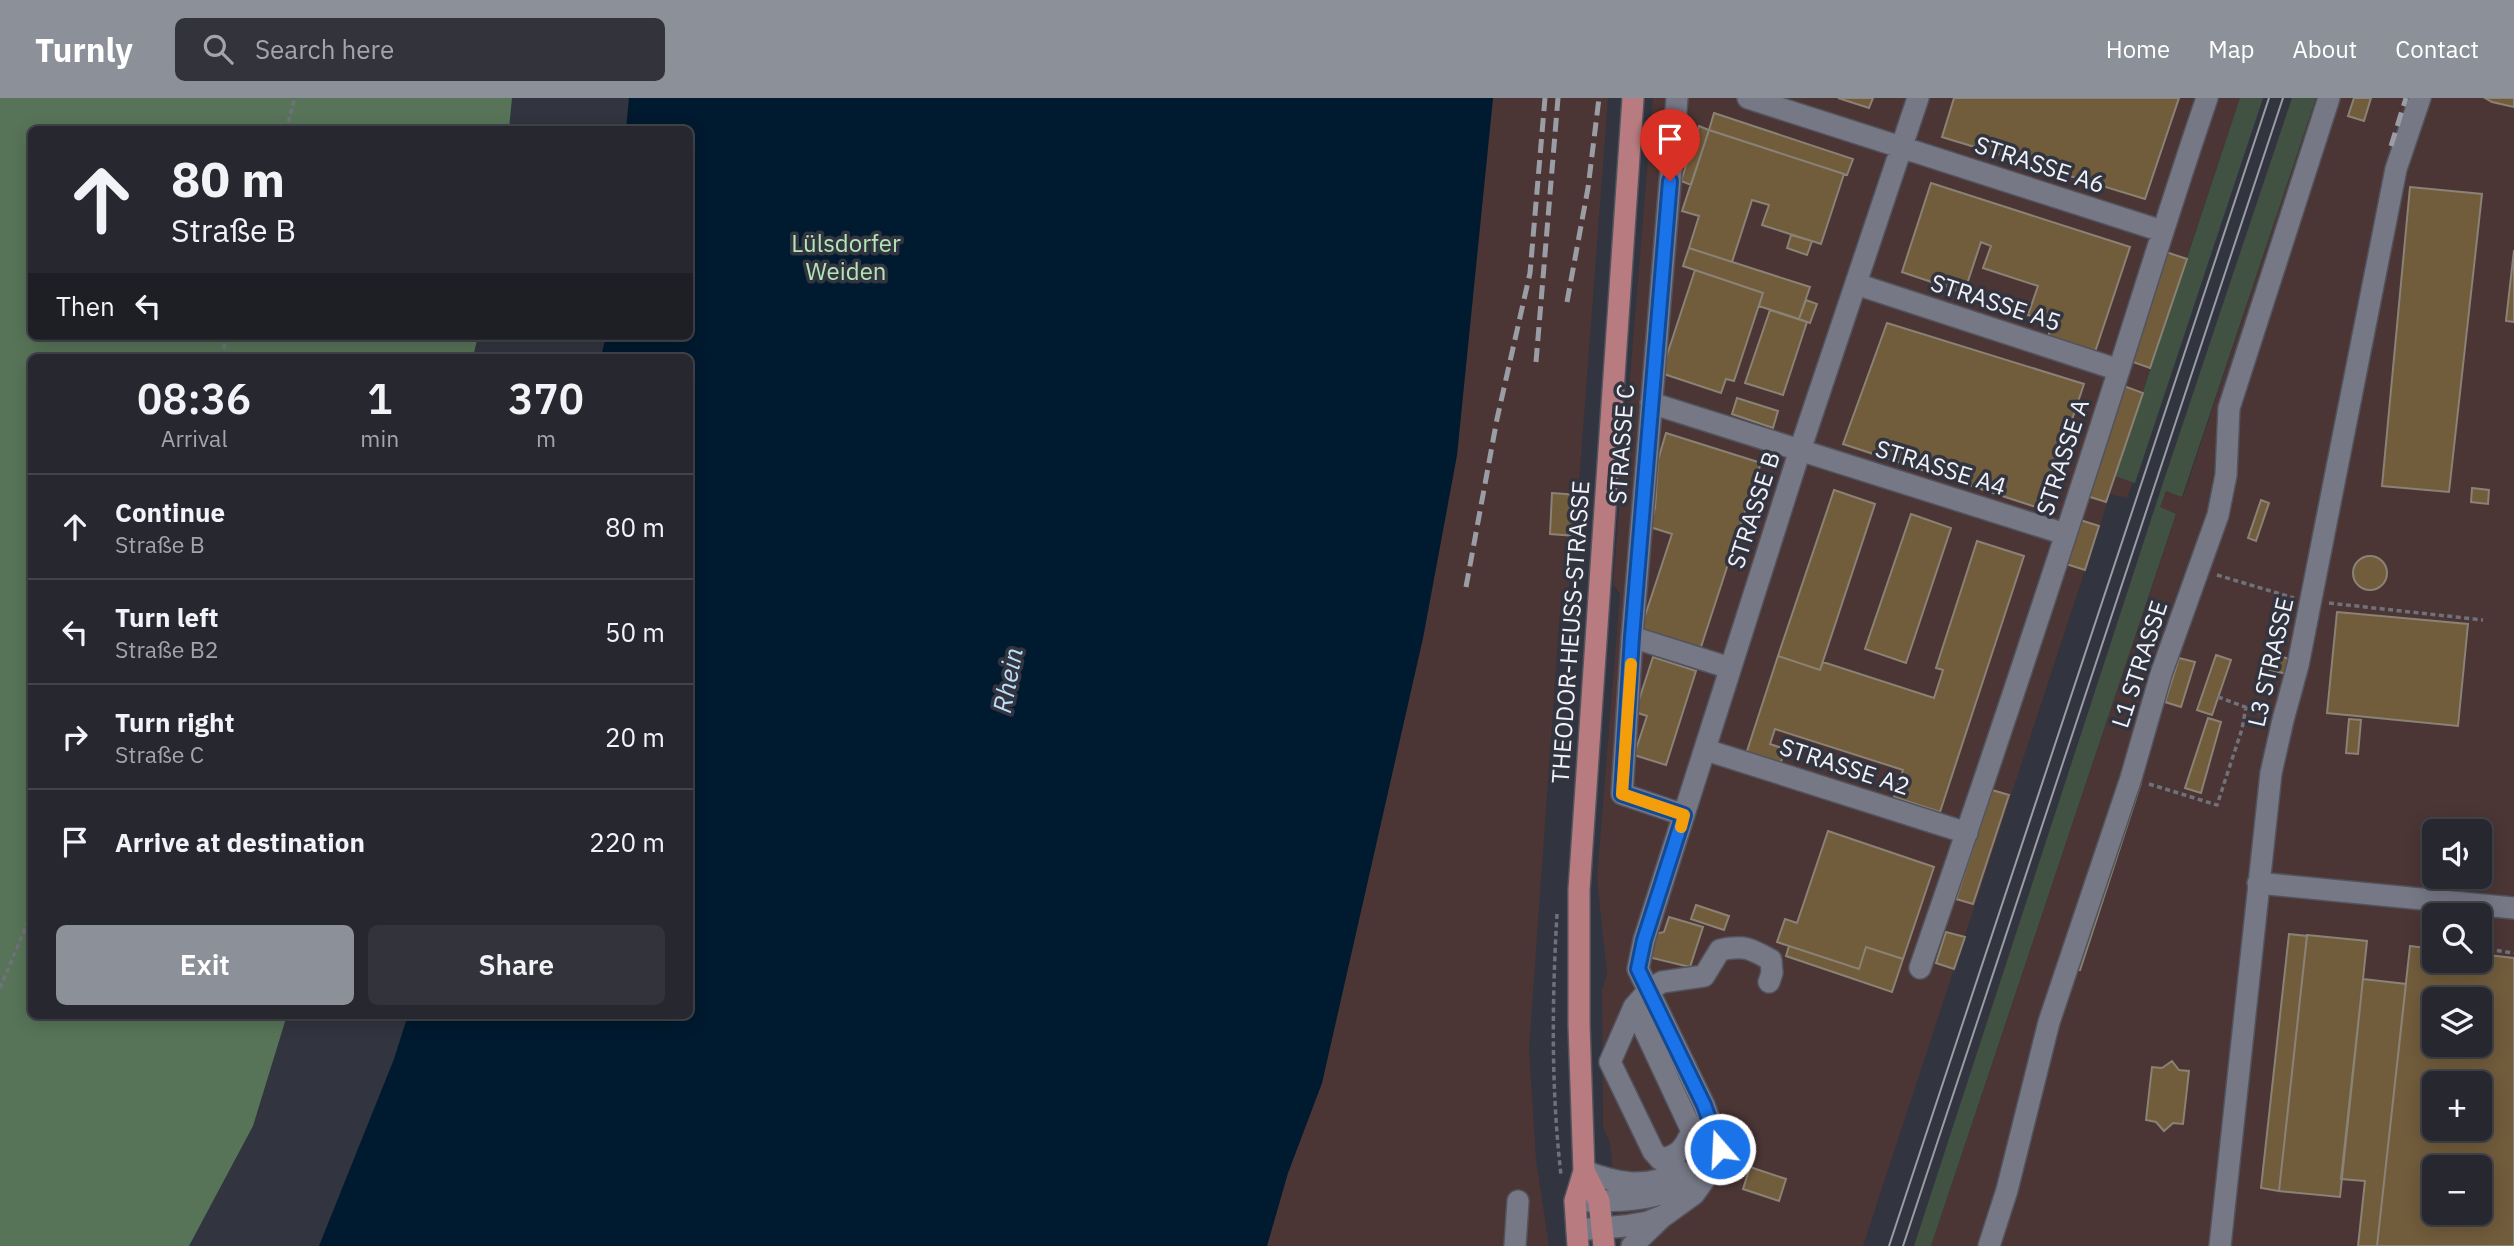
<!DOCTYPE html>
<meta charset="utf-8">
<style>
:root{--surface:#26272f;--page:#32333b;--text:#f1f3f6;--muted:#a4a5aa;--line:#42444b;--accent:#8c9099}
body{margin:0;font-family:"IBM Plex Sans",sans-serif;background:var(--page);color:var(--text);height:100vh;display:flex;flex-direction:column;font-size:26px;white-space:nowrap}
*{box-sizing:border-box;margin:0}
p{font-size:23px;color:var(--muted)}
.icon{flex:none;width:38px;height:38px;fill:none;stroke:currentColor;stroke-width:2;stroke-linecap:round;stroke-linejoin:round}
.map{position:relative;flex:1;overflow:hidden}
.drawer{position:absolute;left:28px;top:256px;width:665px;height:665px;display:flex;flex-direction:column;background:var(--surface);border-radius:10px;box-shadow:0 4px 18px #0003,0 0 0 2px var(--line)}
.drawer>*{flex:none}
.banner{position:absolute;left:28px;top:28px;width:665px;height:214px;border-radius:10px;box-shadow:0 4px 18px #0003,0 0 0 2px var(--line);background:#26272f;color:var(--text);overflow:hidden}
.tools{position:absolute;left:2422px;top:721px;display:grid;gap:14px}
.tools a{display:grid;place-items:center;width:70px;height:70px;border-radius:10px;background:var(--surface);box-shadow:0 4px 18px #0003,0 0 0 2px var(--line);font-size:35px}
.pin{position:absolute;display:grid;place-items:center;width:60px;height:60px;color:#fff;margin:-72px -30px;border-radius:50% 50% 50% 0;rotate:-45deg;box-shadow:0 0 7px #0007}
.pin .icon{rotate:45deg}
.me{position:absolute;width:77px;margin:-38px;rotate:341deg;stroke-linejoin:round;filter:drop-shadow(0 0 5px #0008)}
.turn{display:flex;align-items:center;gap:24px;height:147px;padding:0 28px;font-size:32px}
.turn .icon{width:91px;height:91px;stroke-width:2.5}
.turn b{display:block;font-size:49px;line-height:60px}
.then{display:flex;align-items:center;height:66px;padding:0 28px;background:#0003;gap:14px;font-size:26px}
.eta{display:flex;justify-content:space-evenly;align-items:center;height:119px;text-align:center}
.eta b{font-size:42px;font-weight:600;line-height:49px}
.cta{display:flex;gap:14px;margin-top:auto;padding:14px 28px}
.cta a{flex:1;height:80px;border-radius:10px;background:var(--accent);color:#fff;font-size:28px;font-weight:600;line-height:80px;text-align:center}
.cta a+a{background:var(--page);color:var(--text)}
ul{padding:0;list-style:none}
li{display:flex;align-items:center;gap:21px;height:105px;padding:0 28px;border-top:2px solid var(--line)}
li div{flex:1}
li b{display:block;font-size:26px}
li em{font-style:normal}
header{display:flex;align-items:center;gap:42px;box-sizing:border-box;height:98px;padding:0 35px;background:var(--accent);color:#fff}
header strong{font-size:33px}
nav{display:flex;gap:38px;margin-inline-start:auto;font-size:24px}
.search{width:490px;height:63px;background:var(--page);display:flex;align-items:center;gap:18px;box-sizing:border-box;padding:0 24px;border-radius:10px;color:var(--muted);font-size:26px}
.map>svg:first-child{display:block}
</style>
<header>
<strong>Turnly</strong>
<div class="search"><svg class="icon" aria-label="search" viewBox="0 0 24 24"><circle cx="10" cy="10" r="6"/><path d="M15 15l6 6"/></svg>Search here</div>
<nav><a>Home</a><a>Map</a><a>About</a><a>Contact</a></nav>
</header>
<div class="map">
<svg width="2514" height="1148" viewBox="0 0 2514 1148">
<rect width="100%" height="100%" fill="#32343f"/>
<!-- industrial -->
<path fill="#4b3635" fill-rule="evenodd" d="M1493,0H1608L1575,438H1571L1573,452L1569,489L1561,500L1529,951L1536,1061L1549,1148H1267L1288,1075L1322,985L1423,540L1457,357Z
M1653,0H2240L2115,377L2133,384L2127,400L2110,396L1863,1148H1620L1610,1045L1603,1030L1602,892L1607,876L1597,780L1620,496L1613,486Z
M2316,0H2514V1148H1931L2176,417L2159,410L2166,393L2183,399ZM2434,733H2480V779H2434ZM2434,817H2480V863H2434ZM2434,901H2480V947H2434ZM2434,985H2480V1031H2434ZM2434,1069H2480V1115H2434Z"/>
<!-- green -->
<path fill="#425242" d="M2240,0H2263L2135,385L2115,378Z
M2292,0H2316L2182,399L2166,393L2160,409L2176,416L1931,1148H1914L2161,391Z"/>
<!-- forest -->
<path fill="#577458" d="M0,0H512L509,31L32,32V238H478L473,259H32V917H287L253,1028L189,1148H0Z"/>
<!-- water -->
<path fill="#001a2f" d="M629,0H1493L1457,357L1423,540L1322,985L1288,1075L1267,1148H319L394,961L408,917H690V259H601L606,238H690V32L626,31Z"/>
<!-- building -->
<path fill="#715c3c" stroke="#8a8275" stroke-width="2" fill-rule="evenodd" d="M1838,0H1873L1869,10Z
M1954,0H2179L2145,101L1942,39Z
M2354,0H2371L2364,23L2348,18Z
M2485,0H2514V9L2492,4Z
M1714,15L1853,61L1847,77L1709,32Z
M1699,28L1709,32L1691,87L1681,83Z
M1709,32L1844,76L1821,146L1762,127L1769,107L1752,102L1732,164L1689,150L1699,118L1682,113Z
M1931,85L2130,149L2095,254L2048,239L2052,225L2028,217L2038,188L1983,170L1991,148L1981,144L1964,195L1902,174Z
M2410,89L2482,96L2449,394L2382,388Z
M1791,137L1812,143L1807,157L1787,150Z
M1689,150L1810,189L1799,221L1759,208L1763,195L1683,168Z
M2514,152V224L2506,223Z
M2166,154L2187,161L2150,270L2130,263Z
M1695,172L1763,195L1734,283L1726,281L1721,295L1661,275Z
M1806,202L1817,206L1810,225L1799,221Z
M1770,212L1807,224L1783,297L1745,285Z
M1887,225L2084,286L2042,411L1843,346Z
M2121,287L2143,295L2106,404L2084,397Z
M1737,300L1778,313L1773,330L1732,316Z
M1666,335L1761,365L1700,552L1640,533L1672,436L1650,429L1655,410L1658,362Z
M2472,390L2489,392L2488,406L2471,404Z
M1834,392L1875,406L1820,572L1778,558Z
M1552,395L1578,397L1575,438L1550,436Z
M2261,402L2269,405L2256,443L2248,440Z
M1911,416L1951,430L1906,565L1865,551Z
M2077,421L2099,428L2085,472L2063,465Z
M1977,443L2024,458L1940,714L1894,699L1903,672L1775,631L1770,646L1785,651L1780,667L1746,656L1778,558L1820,572L1823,564L1934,600L1943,572L1936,570Z
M2353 475a17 17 0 1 1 34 0a17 17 0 1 1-34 0Z
M2337,514L2468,526L2458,628L2327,615Z
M2216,557L2231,562L2212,617L2197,612Z
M2278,558L2290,561L2287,576L2270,572L2272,564L2277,565Z
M1653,559L1696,573L1666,667L1634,657L1647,618L1635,614Z
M2179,560L2195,564L2181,609L2165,604Z
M2208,620L2221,624L2201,695L2185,690Z
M2349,621L2361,622L2358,656L2346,655Z
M2136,684L2141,685L2080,872L2075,871Z
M1992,692L2009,697L1973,806L1956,801Z
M1828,733L1934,769L1903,861L1866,849L1859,871L1777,844L1785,821L1797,825Z
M1696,807L1729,818L1724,832L1691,821Z
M1669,819L1703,829L1690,869L1652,860L1649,854L1655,836L1664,834Z
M1946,834L1965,839L1954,871L1936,865Z
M2289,836L2307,838L2279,1093L2261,1090Z
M2307,837L2367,843L2340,1099L2279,1093Z
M1789,848L1859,871L1866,849L1903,861L1892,894L1786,858Z
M2410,848L2434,851V863H2480V856L2514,860V1148H2377ZM2434,901H2480V947H2434ZM2434,985H2480V1031H2434ZM2434,1069H2480V1115H2434Z
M2363,881L2406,886L2377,1148H2358L2365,1083L2341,1081Z
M2172,963L2179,972L2189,973L2183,1026L2173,1025L2164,1033L2156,1024L2146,1022L2152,969L2162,970Z
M1750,1069L1786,1081L1779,1103L1743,1091Z"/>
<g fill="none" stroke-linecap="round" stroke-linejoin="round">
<!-- minor casing -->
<g stroke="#52535d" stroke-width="24">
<path id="minor" d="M1677,0L1632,539L1622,696L1684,717
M1748,0L2162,133
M1856,186L2119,272
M1651,305L2065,436
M1632,539L1730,570
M1706,652L1967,735
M2258,785L2514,810
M1920,870C1989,671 2055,472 2119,272C2148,181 2176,90 2207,0
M1634,909L1610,964L1653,1053L1660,1061C1679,1059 1685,1049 1692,1033L1634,909L1649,892L1662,884L1704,878L1720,852C1744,847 1750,850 1771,862L1772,875L1769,884
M1584,1073C1615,1085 1649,1093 1679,1072
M1575,1103C1610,1103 1671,1106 1694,1074C1699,1067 1708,1039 1712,1029
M1577,1132L1625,1128L1648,1124L1665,1117L1694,1096L1714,1068L1720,1051L1704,1007L1638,871L1644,842L1800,352L1918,0
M1515,1148L1518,1103
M1632,1148L1661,1120
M1989,1148L2007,1092L2049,924L2131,680L2161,576L2218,417L2226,377L2229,310L2329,0
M2220,1148L2271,675L2283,622L2298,567L2396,71L2420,0"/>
</g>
<!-- major casing -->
<g stroke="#52535d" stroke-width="24">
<path id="major" d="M1584,1073L1599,1103L1604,1148
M1578,1148L1575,1103L1584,1073L1579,927V792L1633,0"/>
</g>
<!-- path -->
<path stroke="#70727b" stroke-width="3.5" stroke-dasharray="5 3.5" stroke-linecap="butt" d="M286,32L295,0
M221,259L227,238
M2217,477L2294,500
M2329,505L2483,522
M2218,599L2264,616
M2149,686L2217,707L2242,631L2246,609
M1557,816C1552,902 1551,991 1561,1077
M2480,850L2514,855
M0,890L32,814"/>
<!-- minor -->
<use href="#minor" stroke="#777886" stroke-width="21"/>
<!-- major -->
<use href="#major" stroke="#b87c80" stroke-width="21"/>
<!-- tram -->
<path stroke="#9b9da5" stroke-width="2" d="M1889,1148L2269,0
M1903,1148L2283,0"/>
<!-- rail -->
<path stroke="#9b9da5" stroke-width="5" stroke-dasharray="14 7" stroke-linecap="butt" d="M2391,48L2406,0
M1567,204L1588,90L1599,0
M1536,264L1558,0
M1466,489L1497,321L1530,175L1545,0"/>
</g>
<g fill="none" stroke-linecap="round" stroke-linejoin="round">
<!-- route casing -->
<g stroke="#114b97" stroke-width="18">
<path id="route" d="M1670,83L1632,539L1622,696L1684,717L1644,842L1638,871L1704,1007L1720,1051"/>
</g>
<!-- route -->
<use href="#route" stroke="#1a73e8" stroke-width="12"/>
<!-- slow -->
<path stroke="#f59e0b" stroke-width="12" d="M1631,566L1622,696L1684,717L1681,729"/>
</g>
<g text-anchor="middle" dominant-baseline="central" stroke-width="7" stroke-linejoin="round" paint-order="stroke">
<!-- street labels -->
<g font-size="24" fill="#f1f2f9" stroke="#32343f">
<text transform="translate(2040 66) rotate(18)">STRASSE A6</text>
<text transform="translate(1996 204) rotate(18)">STRASSE A5</text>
<text transform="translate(1621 346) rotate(-86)">STRASSE C</text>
<text transform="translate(2062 359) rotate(-72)">STRASSE A</text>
<text transform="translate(1941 369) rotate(17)">STRASSE A4</text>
<text transform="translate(1753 412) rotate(-72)">STRASSE B</text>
<text transform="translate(1570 534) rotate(-86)">THEODOR-HEUSS-STRASSE</text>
<text transform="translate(2270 564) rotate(-77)">L3 STRASSE</text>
<text transform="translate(2139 566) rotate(-72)">L1 STRASSE</text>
<text transform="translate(1845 668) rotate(18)">STRASSE A2</text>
</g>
<!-- park labels -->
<g font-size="24" fill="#b3e6b5" stroke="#32343f">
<text x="846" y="145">Lülsdorfer<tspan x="846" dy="28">Weiden</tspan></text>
</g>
<!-- water labels -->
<g font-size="26" font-style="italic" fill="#bcdef8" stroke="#32343f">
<text transform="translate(1007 582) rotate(-79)">Rhein</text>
</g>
</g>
</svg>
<div class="tools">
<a><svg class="icon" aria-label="sound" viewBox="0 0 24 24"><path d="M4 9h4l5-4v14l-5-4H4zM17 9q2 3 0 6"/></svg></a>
<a><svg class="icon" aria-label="search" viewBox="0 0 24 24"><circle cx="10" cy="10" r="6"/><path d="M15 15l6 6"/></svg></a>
<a><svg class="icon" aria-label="layers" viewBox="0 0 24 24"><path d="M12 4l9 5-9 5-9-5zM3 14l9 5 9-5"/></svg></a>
<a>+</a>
<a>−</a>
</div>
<div class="pin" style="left:1670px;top:83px;background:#d93025"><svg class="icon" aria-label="arrive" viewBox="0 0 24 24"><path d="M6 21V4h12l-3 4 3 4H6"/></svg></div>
<svg class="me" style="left:1720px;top:1051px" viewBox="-20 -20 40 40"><circle r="17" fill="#1a73e8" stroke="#fff" stroke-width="3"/><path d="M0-11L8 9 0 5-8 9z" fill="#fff"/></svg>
<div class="banner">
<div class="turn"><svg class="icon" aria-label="ahead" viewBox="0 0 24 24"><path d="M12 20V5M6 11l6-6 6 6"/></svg><div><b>80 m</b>Straße B</div></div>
<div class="then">Then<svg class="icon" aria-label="left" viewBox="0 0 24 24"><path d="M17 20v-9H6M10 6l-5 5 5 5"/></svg></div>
</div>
<section class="drawer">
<div class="eta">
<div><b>08:36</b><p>Arrival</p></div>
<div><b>1</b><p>min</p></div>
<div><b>370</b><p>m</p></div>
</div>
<ul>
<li><svg class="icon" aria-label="ahead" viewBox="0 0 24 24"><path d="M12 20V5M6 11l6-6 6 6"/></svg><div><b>Continue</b><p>Straße B</p></div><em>80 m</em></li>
<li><svg class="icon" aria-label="left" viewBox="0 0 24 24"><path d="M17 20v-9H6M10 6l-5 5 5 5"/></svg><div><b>Turn left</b><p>Straße B2</p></div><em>50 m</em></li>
<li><svg class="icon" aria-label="right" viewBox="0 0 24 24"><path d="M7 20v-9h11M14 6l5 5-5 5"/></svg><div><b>Turn right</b><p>Straße C</p></div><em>20 m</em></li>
<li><svg class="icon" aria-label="arrive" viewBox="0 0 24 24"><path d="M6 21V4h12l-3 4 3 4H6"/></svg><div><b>Arrive at destination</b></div><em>220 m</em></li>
</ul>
<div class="cta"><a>Exit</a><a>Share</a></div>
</section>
</div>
